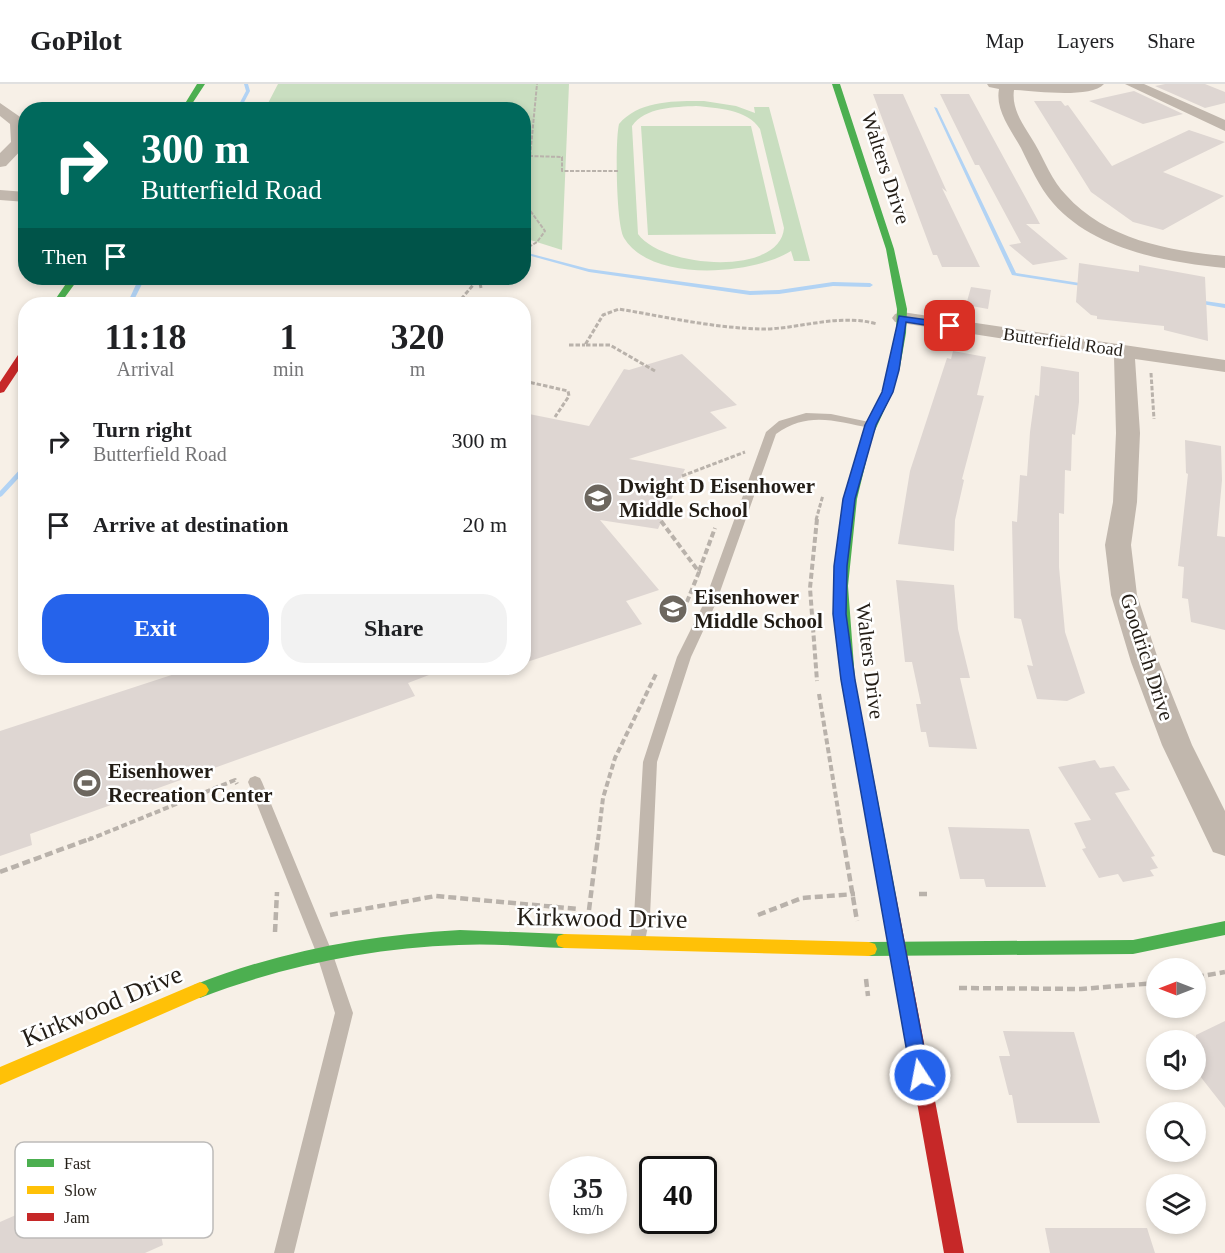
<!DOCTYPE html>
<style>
:root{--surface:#fff;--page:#f2f2f2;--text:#202124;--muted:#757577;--line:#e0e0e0;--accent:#2563eb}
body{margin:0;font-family:Georgia,serif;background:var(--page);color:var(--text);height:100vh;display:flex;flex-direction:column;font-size:22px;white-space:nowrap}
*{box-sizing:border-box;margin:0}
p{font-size:20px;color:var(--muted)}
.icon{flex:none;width:33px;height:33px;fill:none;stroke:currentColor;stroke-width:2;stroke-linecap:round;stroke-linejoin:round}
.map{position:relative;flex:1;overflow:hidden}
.drawer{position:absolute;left:18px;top:213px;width:513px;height:378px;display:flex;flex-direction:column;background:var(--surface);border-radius:24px;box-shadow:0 3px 9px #0003}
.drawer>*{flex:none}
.hud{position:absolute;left:18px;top:18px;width:513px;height:183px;border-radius:24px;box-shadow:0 3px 9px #0003;background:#00695c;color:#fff;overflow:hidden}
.needle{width:39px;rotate:270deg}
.buttons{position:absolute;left:1146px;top:874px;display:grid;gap:12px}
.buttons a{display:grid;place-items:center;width:60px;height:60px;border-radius:50%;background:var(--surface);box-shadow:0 3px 9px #0003;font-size:30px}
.speed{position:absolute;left:549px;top:1072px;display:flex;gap:12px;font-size:30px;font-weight:700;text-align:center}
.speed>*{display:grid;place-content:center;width:78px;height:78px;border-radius:50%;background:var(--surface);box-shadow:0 3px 9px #0003;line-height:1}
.speed small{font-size:15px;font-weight:400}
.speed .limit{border:3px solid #111;border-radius:9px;background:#fff;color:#111}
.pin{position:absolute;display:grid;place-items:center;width:51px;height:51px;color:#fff;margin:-26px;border-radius:12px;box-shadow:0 3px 9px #0006}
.me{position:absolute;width:66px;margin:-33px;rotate:349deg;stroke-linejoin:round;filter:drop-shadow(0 0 4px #0008)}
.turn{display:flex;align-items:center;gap:21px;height:126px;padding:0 24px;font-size:27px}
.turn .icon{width:78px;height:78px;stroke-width:2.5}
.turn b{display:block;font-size:42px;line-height:51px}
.then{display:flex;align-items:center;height:57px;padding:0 24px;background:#0003;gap:12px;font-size:22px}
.eta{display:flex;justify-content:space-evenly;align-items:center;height:102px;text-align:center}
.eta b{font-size:36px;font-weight:600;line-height:42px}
.primary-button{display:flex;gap:12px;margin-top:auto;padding:12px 24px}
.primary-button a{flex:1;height:69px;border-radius:24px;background:var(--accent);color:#fff;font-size:24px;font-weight:600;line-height:69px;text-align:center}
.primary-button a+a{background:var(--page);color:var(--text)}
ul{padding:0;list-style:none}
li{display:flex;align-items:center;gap:18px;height:84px;padding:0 24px}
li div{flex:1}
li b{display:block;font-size:22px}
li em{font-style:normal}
header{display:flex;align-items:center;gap:36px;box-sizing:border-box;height:84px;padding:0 30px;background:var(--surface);border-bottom:2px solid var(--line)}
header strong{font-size:28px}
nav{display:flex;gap:33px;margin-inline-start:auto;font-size:21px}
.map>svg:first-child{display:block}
</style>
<header>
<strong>GoPilot</strong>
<nav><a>Map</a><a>Layers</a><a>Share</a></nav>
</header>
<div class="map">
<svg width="1225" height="1169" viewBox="0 0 1225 1169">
<rect width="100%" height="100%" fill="#f7f0e7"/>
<!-- green -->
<path fill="#c9dec0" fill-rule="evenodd" d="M278,0H569L562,166L524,154V26L265,25Z
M704,17L736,22L755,29L754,23H769L810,177H794L791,167C753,191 651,199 624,154C616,141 615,56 619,40C639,16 676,17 704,17ZM696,22C717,24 747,25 760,45L784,144C780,193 662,184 638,150L632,42C645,23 675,23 696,22Z
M641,42H751L776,150L648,151Z"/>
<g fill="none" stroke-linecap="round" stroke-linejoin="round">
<!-- stream -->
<path fill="#b2d3f4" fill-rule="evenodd" d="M244,0H248L250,7L240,26H236L246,7Z
M934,23L937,24L1016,189L1086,200L1089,202L1088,203L1012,191Z
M524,168L589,185L750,207L779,206L833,198L870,199L873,201L870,203L833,202L779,210L750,211L589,188L524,170Z
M139,194H145L132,220H127Z
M1198,216L1225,220V224L1196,219L1195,218Z
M26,380V386L2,412L0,413V407L24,381Z"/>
</g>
<!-- building -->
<path fill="#ded6d2" d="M1165,0H1205L1225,8V19L1205,24L1155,2Z
M1134,7L1183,30L1143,40L1089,17Z
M873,10H903L947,108L942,104L980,183H942L937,171H933Z
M940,10H969L1040,140H1026L1068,175L1033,181L1009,161L1021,159L979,81H975Z
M1034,17H1061L1065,22L1068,21L1112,82L1189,46L1225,58L1163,88L1224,112L1163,146L1133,138L1091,108Z
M1079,179L1139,188V181L1205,193L1208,257L1164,246V242L1097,235V232L1091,231L1076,218Z
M971,203L991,206L988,225L966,221Z
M953,267L986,273L977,311L984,312L962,395L964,396L955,436L954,467L898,460L910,387L947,274L951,275Z
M682,270L737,321L710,328L727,344L629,375L685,385L658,445L600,436L659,506L626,517L642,540L524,579V329L589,342L624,285L629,286Z
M1041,282L1079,288V318L1075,351L1072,350L1071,387L1065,386L1064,430L1059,429V483L1065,548L1085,609L1067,617L1037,615L1027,581L1033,582L1021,535L1014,534L1012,437L1017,438L1020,391L1027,392L1030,348L1035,311L1039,312Z
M1185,356L1221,362L1222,396L1217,452L1225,453V546L1191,538L1188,515L1182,514L1184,483L1178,482L1188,390L1186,389Z
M896,496L954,501L958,545L970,594H960L977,665L929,663L926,648H921L916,620H921L912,578H905Z
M193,584H442V586L408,599L415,612L30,750L32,761L0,772V647Z
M1095,676L1100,684L1114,682L1130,706L1115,709L1155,772L1151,773L1158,784L1150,786L1154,792L1123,798L1118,790L1099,794L1082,765L1086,764L1074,739L1091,736L1058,683Z
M948,743L1029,745L1046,803H986L984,795H960Z
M1225,937V1024L1196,987V951Z
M1003,947L1074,948L1100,1039H1017L1012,1011H1009L999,972H1010Z
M145,1074L163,1161L145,1169H0V1138Z
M1045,1144H1147L1155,1169H1050Z"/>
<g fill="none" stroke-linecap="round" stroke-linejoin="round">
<!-- path-far3 -->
<path stroke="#b9b2ab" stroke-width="2" stroke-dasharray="4 1.5" stroke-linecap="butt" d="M529,72L562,73V87H618
M524,166L537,158L545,147L529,125L526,115L537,0"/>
<!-- path-far2 -->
<path stroke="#b9b2ab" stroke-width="3" stroke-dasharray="4.5 2" stroke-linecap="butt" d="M479,194L481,204
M457,220L479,194
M569,261H585
M655,287L610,261H585L603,231L619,225C666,233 714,244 762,245C801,245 838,229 877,240
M1151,289L1154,335
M524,297L568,307L569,312L555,333
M682,392L745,368
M816,436L823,411"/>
<!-- path-far1 -->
<path stroke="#b9b2ab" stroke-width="4" stroke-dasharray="6 3" stroke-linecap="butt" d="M817,435L810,504L817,597
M661,437L699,488L680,535
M699,487L715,444
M819,610L843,756
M88,756L235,696L237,700
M598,756L603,714L615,674L657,588"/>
<!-- path -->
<path stroke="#b9b2ab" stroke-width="4.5" stroke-dasharray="8 4" stroke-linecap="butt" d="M843,754L857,837
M0,788L92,754
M919,810H929
M589,826L598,754
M330,831L436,812L578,825
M758,831L802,814L855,810
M275,848L277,808
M1196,893L1225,888
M866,895L868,912
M959,904L1081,905L1156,899"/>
<!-- lane -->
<path fill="#c1b7ad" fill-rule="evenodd" d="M806,329L831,330L874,339L875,341L870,344C835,337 808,327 776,350L716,519L691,573L657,678L650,832L644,862L638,864L632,862L630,857L634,832L643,678L677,573L704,519L766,348L779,337Z
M255,692L260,694L262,698L332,868L353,929L294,1169H274L335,929L316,868L248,698L250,694Z"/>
<!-- street -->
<path fill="#c1b7ad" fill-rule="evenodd" d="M987,0H1104C1090,15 1034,7 1014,6C1011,26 1025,43 1035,60C1045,77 1052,97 1066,111C1105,155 1169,167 1225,172V184C1166,178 1094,166 1053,119C1039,103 1030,82 1021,64C1011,46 995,26 999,5L989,3Z
M1125,0H1144L1225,36V47Z
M0,19L26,37V61L6,82L0,83V69L11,58L10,40L0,32Z
M0,106L26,108V118L0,116Z
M902,228L1225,276V288L1135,275L1140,349L1137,418L1131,461L1137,511L1159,578L1192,661L1225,727V772L1213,768L1162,661L1131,578L1111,511L1105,461L1113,418L1116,349L1114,272L895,238L892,234L895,230Z"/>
<!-- fast -->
<path fill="#4caf50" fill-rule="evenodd" d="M197,0H205L188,26H181Z
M832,0H840L894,165L907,225L906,249L900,283L893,307L872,353L857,415L848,502L855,596L896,812L894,817L888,819L882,817L880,812L841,596L836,502L845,415L862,353L883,307L890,283L896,249L897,225L886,165Z
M70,194H79L60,220H52Z
M1225,837V851L1133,870L869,872L863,870L861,865L863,860L869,858L1133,856Z
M460,846L564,850L570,852L572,857L570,862L564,864C529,863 494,859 459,861C370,864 283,882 200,914L194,911L191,906L194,901C280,867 368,851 460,846Z"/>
<!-- slow -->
<path fill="#ffc107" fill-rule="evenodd" d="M564,850L869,858L875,860L877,865L875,870L869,872L564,864L558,862L556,857L558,852Z
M200,898L206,901L209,906L206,911L0,1001V983Z"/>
<!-- jam -->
<path fill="#c62828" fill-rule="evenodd" d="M26,264V275L4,308L0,309V298L22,265Z
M888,805L894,807L896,812L964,1169H944L880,812L882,807Z"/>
</g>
<!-- route -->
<path fill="#2563eb" stroke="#184099" stroke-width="1.5" d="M899,232L950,239L955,242L950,245L906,238L899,286L893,308L876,341L855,415L847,482L846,530L855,596L929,991L927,997L920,1000L914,997L911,991L841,596L833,530L834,482L843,415L865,341L882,308Z"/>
<!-- icons -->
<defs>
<g id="school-disc" transform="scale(1.5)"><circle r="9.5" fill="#6d675f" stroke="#fff"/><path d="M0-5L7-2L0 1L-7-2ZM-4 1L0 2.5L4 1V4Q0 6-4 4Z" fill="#fff"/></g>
<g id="stadium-disc" transform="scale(1.5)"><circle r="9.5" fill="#6d675f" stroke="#fff"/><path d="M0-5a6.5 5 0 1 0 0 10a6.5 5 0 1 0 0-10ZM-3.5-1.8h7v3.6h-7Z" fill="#fff"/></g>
</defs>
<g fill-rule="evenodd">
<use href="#school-disc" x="598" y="414"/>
<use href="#school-disc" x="673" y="525"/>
<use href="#stadium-disc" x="87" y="699"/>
</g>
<g text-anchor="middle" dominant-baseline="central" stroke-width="5" stroke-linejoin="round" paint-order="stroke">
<!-- far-street labels -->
<g font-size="18" fill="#231d16" stroke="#fff">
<text transform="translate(1063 258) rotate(8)">Butterfield Road</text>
</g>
<!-- street labels -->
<g font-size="21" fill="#231d16" stroke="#fff">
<text transform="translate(886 84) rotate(72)">Walters Drive</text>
<text transform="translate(1147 573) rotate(72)">Goodrich Drive</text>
<text transform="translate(870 577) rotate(83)">Walters Drive</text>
</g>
<!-- poi labels -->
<g font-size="21" font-weight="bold" fill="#231d16" stroke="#fff" text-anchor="start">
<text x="619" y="402">Dwight D Eisenhower<tspan x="619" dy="24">Middle School</tspan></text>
<text x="694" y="513">Eisenhower<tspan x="694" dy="24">Middle School</tspan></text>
<text x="108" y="687">Eisenhower<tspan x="108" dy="24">Recreation Center</tspan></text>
</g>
<!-- near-street labels -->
<g font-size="26" fill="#231d16" stroke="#fff">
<text transform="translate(602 834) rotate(1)">Kirkwood Drive</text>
<text transform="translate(102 922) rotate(-23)">Kirkwood Drive</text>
</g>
</g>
<!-- legend -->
<rect x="15" y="1058" width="198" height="96" rx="9" fill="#fff" stroke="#bdbbb9" stroke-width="1.5"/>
<rect x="27" y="1075" width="27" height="8" fill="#4caf50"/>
<rect x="27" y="1102" width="27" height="8" fill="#ffc107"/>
<rect x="27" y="1129" width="27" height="8" fill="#c62828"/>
<g font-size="16" fill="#231d16">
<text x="64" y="1085">Fast</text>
<text x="64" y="1112">Slow</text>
<text x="64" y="1139">Jam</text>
</g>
</svg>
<div class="buttons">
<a><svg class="needle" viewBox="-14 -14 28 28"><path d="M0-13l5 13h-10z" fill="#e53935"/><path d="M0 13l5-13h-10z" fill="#757577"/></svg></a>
<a><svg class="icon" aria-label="sound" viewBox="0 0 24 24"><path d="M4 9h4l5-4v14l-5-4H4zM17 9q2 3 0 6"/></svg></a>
<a><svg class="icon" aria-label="search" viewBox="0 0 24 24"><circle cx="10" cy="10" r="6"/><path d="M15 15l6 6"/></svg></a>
<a><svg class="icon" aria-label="layers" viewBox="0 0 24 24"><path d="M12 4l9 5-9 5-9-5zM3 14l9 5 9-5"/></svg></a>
</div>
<div class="speed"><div>35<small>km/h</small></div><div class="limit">40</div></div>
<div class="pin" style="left:950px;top:242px;background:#d93025"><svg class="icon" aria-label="arrive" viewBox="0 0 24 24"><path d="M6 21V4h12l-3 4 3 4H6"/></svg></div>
<svg class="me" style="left:920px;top:991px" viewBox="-20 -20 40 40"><circle r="17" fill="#2563eb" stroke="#fff" stroke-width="3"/><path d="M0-11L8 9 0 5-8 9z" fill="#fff"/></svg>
<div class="hud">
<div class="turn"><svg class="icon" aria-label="right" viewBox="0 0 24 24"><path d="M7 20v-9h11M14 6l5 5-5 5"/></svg><div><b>300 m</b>Butterfield Road</div></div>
<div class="then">Then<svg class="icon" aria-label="arrive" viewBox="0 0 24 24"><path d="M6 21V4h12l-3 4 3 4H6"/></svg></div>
</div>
<section class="drawer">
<div class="eta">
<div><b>11:18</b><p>Arrival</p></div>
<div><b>1</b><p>min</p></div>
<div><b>320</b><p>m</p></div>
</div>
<ul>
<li><svg class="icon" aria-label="right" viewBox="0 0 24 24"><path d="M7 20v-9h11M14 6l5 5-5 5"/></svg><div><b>Turn right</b><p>Butterfield Road</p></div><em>300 m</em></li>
<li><svg class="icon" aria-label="arrive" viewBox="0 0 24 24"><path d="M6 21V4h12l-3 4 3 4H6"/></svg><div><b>Arrive at destination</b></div><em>20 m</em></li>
</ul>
<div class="primary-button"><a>Exit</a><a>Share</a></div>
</section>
</div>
